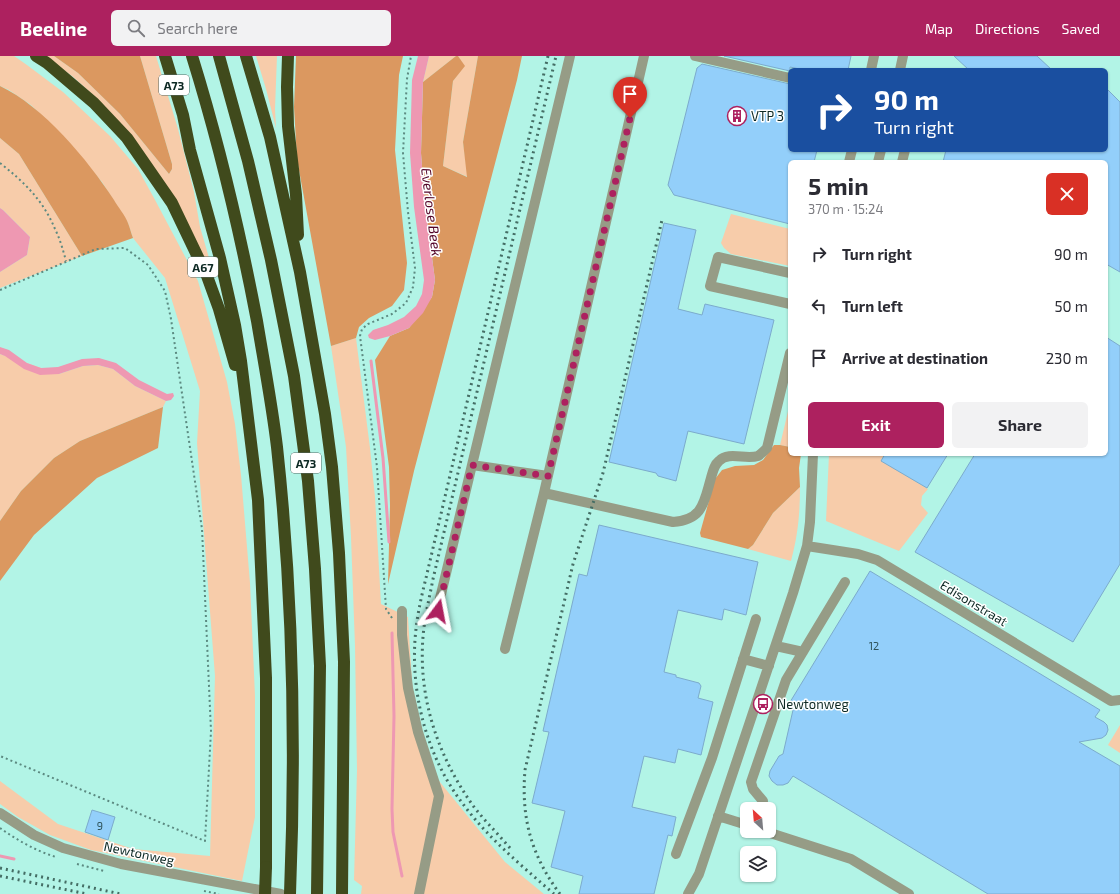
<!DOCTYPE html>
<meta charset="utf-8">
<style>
:root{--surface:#fff;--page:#f2f2f3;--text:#2b2b33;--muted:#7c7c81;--accent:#ad215f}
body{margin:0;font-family:"Exo 2",sans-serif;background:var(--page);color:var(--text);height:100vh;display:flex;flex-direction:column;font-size:15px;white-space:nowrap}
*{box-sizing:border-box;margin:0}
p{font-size:13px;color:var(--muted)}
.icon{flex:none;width:22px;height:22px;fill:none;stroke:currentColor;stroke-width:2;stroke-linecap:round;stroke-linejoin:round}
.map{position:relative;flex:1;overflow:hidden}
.panel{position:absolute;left:788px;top:104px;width:320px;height:296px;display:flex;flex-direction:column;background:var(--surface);border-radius:6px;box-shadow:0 1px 3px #0004}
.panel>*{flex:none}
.hud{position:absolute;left:788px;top:12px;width:320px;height:84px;border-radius:6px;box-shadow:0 1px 3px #0004;background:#1a4fa0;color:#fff;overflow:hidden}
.needle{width:26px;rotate:334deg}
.controls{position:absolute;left:740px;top:746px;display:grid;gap:8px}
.controls a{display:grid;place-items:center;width:36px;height:36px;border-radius:6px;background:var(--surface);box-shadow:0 1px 3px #0004;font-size:20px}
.pin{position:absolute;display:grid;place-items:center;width:34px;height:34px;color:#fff;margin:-41px -17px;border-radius:50% 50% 50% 0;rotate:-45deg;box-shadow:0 0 4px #0007}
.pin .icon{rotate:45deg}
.me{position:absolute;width:44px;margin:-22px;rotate:13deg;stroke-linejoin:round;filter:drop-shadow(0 0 3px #0008)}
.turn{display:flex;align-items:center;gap:14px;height:84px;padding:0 20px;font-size:18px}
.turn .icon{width:52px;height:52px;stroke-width:2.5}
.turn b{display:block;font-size:28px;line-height:34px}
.round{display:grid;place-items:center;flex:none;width:42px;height:42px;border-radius:6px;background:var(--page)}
.overview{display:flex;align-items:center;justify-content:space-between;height:68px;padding:0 20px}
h1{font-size:24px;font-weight:700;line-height:30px}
.primary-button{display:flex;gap:8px;margin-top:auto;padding:8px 20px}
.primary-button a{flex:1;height:46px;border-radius:6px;background:var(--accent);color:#fff;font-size:16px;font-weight:700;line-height:46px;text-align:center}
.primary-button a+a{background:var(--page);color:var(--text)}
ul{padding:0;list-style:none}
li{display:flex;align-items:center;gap:12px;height:52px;padding:0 20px}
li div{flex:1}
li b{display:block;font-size:15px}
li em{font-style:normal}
header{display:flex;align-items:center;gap:24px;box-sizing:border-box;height:56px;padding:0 20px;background:var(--accent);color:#fff}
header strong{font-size:19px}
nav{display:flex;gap:22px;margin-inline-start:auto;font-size:14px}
.search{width:280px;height:36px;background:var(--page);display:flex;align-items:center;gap:10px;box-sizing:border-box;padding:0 14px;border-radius:6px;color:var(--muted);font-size:15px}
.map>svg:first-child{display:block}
</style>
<header>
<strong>Beeline</strong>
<div class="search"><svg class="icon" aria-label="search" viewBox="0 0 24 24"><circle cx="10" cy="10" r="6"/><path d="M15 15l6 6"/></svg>Search here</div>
<nav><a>Map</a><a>Directions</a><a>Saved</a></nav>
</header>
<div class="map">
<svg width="1120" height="838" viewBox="0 0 1120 838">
<rect width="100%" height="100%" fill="#b2f4e6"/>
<!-- green -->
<path fill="#f7ccaa" d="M0,0H14L27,9L63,36L110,80L138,113L154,142L198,225L227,326L235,368L241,419L250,527L255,640V761L242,825L91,794L50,779L18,761L0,748V725L58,768L133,793L210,800L215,620L197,387L200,335L165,222L133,182L128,167L102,126L64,81L31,49L9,34L0,30Z
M44,0H54L78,17L120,58L169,118L172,113V108L140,0H156L178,73L194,136L200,171L214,219L202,198L111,57L92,38L72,20Z
M256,0H277L275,53L276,72L266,33Z
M429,0H456L423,26Z
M458,0H478L463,86L468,121L443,110L453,25L464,10Z
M0,82L19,98L82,200L0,232V216L27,199L30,181L3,154L0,152Z
M731,158L790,173V210L731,198L724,192L721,187Z
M356,282L370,392L375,441L381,548L408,561L413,643L435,720L505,806L544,838H361L362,830L354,824L357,714L355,590L351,481L346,391L331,290Z
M0,298L59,318L83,310L98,309L113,313L135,330L166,345L163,351L80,385L54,402L21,435L0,465Z
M790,347V391L780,389Z
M829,398H885L881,404L928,433L922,440L921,449L928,457L899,495L826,465Z
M800,431C800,457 798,479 791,505L748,493L753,489L773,457Z
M1120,669V697L1108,689Z"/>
<!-- forest -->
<path fill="#db9860" d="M54,0H140L172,108V113L169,118L120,58L78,17Z
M296,0H403L399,19L395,94L407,207L404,234L392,250L369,262L359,271L356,282L331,290L297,103L294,51Z
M456,0H458L465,10L453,25L443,110L467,121L463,86L478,0H522L517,24L414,415L388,528L390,450L389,411L375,304L390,280L409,272L432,241L435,224L425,149L421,97L423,26Z
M0,30C43,50 88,104 114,144C118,151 125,159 128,167C130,172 131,177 133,182L82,200L19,98L0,82Z
M163,351L158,392L97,422L34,479L0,525V465L21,435L54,402L80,385Z
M774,389H780L790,391V398H801L799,412L800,431L773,457L753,489L748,493L701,481L700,477L715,423L722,414L735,410L754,409L763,404Z"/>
<!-- water -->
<path fill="#ee98b2" d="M418,0H429L423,26L421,97L425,149L435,224L432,241L423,257L409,272L390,280L375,284L369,282L368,279L373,274L388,269L404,261L416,250L422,238L424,224L414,151L410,97L412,24Z
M0,152L3,154L30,181L27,199L0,216Z
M0,291L9,294L27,307L41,312L58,311L82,303L99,302L116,307L139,324L167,338L173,337L174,340L171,344L166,345L135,330L113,313L98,309L83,310L59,318L40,319L24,313L5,300L0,298Z"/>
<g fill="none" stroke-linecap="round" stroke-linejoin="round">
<!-- stream -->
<path stroke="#ee98b2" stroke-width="3" d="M371,305L383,402L389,486
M392,577L394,660L392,753L393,776L402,820
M0,800L14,803"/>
</g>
<!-- building -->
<path fill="#93cffa" stroke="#7cabcc" d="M724,0H851L848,14H804L790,11V15Z
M954,0H1037L1052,14H969Z
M702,8L790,28V94H817L814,106H790V168L674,139L668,129L697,12Z
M1106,32L1120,46V216L1106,208V106H943L946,94H1106Z
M664,167L696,174L678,253L702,259L705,248L774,264L744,388L688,375L676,425L658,420L656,417L609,406Z
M1106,281L1120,290V508L1073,586L915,496L975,398H1106Z
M885,398H948L927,432L881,405Z
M599,469L758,506L746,559L724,553L722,564L678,554L664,616L676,619V621L699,627L701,630L698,642L713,646L701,699L678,693L675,707L644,700L632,751L676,761L672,780L668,779L654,838H579L583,820L551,811L565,755L532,747L549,676L543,675L579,518L587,520Z
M870,515L1100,654L1095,661L1104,666L1107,669L1108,674L1106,679L1102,682L1079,686L1120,710V838H988L793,720L788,727L783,729H777L772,725L769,720L770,715L779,700L783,698L793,654L787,651Z
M92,754L115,761L108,784L85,776Z"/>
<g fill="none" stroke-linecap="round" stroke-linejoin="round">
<!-- path -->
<path stroke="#5c8a81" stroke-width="2" stroke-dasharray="2 3" stroke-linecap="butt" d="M0,107C24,126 43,144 55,173C60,183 63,194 66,205
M0,234L96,193L125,192L148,209L165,235L171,263L202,473L211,675L205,785L0,700
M392,562L386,553L377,411L360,280L362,273L368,268L392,258L406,247L413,231L415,212L408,156L403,97L407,23L411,0
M0,772C17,784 36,795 56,801
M77,808L104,815
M204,835L219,838"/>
<!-- minor -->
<path stroke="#969c86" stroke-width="10" d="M695,0L790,22
M871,14L874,0
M900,14L903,0
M849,106L852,94
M878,106L881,94
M902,106L905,94
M790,217L718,201L710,230L790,248
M472,409L548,420
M544,437L673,466C703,464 704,446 711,422C713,415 714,409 719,405C729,395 745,404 758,400C761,398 764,395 767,392L790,297
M807,490L858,498L877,504L1111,645L1120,644
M402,555V579L408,632L418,676L439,740L419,838
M437,555L570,0
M776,590L803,596
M505,593L544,437L644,0
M743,603L769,610
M762,753L763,745L753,733L751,726L786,624L845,526
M0,757L34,779L63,792L121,808L281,838
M718,760L747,769
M764,775L851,803L909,838
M676,798L712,702L756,563
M688,838L699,818L793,537L807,490L810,466L813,398"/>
<!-- highway -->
<path stroke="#404a1c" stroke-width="12" d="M36,0L47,7L94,47L127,82L172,147L207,220L219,253L235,309
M165,0L183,59L190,94L220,202L235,269L241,305L258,444L266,622V811
M192,0C219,87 240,176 257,265C264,307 272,349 277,391C293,539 296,689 290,838
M219,0L248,105L271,204L294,320L308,425L315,513L320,610L317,838
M246,0L270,81L300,216L325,358L332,411L339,497L344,606L342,838
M288,0L287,31L288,70L296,139L298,179"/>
<!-- rail -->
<path stroke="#446d64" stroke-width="3" stroke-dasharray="2 4" stroke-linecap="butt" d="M548,0L426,522C422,538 418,555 416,573C409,633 426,700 463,748C488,782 522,810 554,838
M510,792C498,778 485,765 474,751C436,698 416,636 424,571C426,555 430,539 433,523L556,0
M0,812L121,838
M0,820L87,838
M560,838C531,799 521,762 525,714L573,508L603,417L662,164"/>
<!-- highway-bridge -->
<path stroke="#404a1c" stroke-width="12" d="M265,838L266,811"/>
</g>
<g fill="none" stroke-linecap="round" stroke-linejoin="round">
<!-- route -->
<path stroke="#ad215f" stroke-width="7" stroke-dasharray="0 12.6" d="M438,555L472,409L548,420L630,62"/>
</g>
<!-- icons -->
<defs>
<g id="building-ring" transform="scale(1)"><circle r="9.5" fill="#fff" stroke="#ad215f" stroke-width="1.5"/><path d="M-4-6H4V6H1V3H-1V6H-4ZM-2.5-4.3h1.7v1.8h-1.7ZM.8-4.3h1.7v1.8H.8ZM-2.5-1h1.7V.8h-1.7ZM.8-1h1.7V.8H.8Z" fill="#ad215f"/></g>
<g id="bus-ring" transform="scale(1)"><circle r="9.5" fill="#fff" stroke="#ad215f" stroke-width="1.5"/><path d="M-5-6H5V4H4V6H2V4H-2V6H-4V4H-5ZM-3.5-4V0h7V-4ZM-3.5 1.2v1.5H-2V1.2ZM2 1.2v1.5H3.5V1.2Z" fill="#ad215f"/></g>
</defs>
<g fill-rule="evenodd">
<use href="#building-ring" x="737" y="60"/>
<use href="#bus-ring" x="763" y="648"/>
</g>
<g text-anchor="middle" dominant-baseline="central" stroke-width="3" stroke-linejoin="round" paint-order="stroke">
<!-- number labels -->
<g font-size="11" fill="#2e5259">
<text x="874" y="589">12</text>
<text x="100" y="769">9</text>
</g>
<!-- shield labels -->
<g fill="#fff" stroke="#556865" stroke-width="1">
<rect x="159" y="19" width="30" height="20" rx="3"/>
<rect x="188" y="201" width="30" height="20" rx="3"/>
<rect x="291" y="397" width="30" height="20" rx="3"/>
</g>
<g font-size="12" font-weight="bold" fill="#0c2823">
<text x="174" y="29">A73</text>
<text x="203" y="211">A67</text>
<text x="306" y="407">A73</text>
</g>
<!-- poi labels -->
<g font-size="13" fill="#0c2823" stroke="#fff" text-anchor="start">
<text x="751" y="60">VTP 3</text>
<text x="777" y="648">Newtonweg</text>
</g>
<!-- street labels -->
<g font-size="13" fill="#0c2823" stroke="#fff">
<text transform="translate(974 547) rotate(31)">Edisonstraat</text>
<text transform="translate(139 797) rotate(12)">Newtonweg</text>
</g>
<!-- water labels -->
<g font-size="14" font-style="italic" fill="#520428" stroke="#fff">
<text transform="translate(432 156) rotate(83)">Everlose Beek</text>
</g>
</g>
</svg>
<div class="controls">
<a><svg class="needle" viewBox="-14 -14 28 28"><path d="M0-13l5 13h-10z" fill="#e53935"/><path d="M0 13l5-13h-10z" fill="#7c7c81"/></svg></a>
<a><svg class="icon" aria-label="layers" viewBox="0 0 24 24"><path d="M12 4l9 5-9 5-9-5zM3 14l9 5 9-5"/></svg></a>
</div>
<div class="pin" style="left:630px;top:62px;background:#d93025"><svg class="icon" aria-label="arrive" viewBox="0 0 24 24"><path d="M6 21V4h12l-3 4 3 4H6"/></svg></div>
<svg class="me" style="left:438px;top:555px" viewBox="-20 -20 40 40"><path d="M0-17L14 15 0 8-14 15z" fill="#ad215f" stroke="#fff" stroke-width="4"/></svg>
<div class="hud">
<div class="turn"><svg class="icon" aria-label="right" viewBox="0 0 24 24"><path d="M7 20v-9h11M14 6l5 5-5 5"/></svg><div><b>90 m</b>Turn right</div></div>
</div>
<section class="panel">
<div class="overview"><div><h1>5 min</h1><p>370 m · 15:24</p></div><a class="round" style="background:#d93025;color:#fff"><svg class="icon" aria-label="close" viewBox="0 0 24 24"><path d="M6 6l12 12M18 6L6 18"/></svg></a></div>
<ul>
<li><svg class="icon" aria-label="right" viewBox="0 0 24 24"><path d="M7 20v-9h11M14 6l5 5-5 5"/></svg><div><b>Turn right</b></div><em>90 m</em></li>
<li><svg class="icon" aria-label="left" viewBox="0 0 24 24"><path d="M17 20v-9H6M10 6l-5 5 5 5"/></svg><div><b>Turn left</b></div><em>50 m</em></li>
<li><svg class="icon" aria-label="arrive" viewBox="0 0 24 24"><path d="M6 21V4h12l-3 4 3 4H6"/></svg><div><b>Arrive at destination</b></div><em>230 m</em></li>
</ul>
<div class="primary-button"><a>Exit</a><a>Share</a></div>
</section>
</div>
